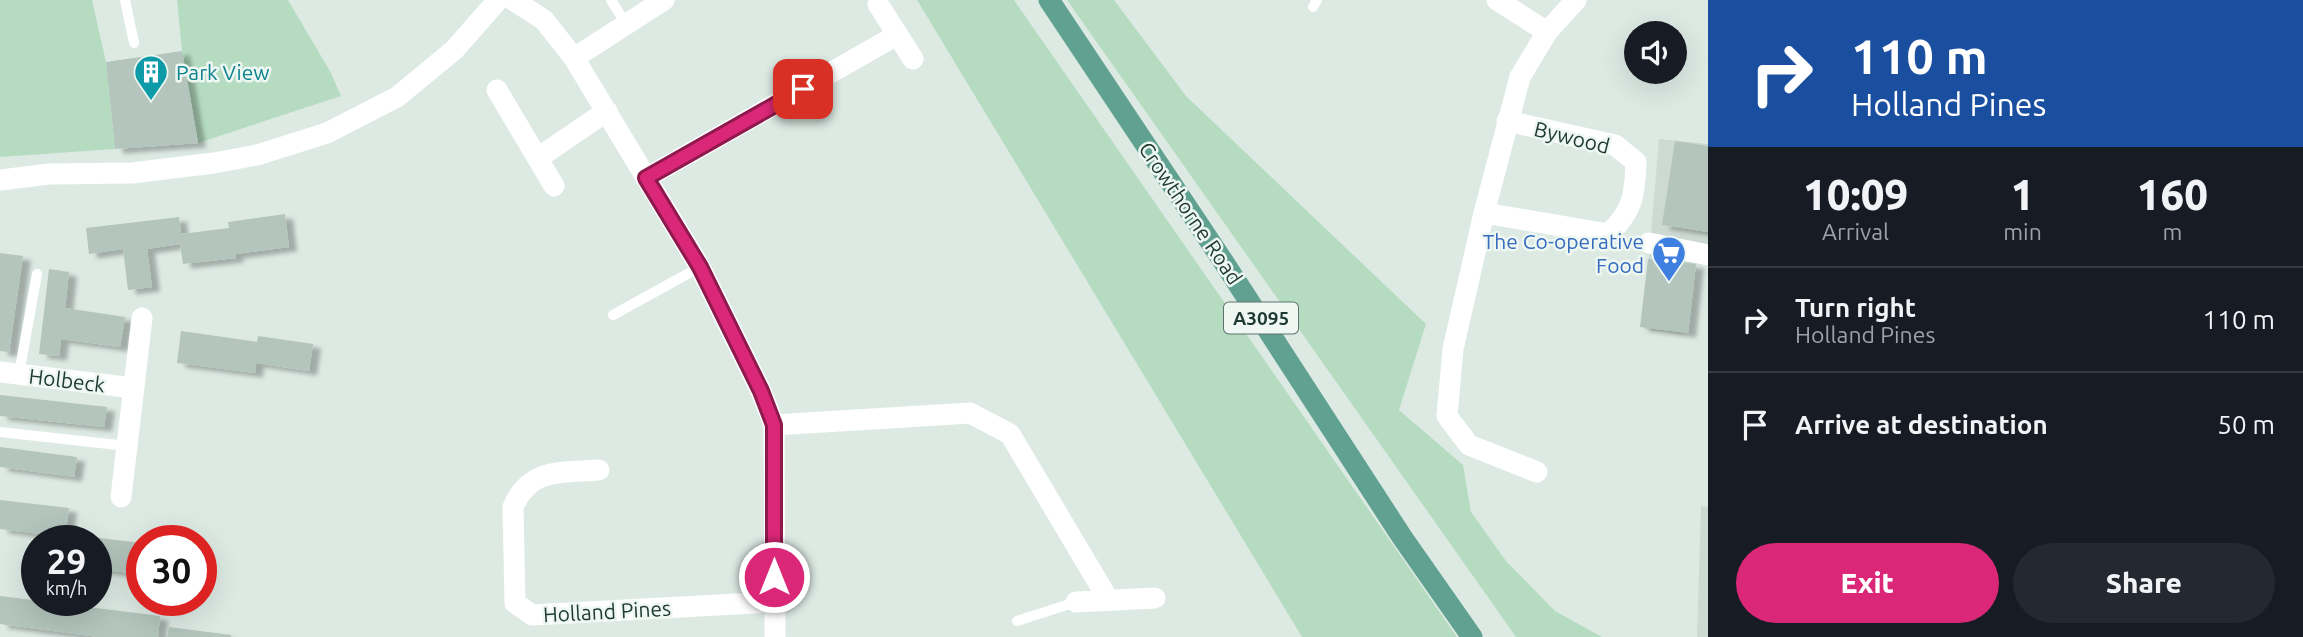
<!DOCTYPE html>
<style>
:root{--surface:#171b24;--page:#242831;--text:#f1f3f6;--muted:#9ea1a6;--line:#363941;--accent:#db2777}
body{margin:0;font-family:Ubuntu,sans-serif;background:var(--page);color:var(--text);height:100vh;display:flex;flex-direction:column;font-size:26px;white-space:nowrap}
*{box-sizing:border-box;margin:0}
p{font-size:23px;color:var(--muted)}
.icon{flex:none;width:38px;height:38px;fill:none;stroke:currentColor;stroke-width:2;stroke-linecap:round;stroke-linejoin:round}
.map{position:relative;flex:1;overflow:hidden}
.details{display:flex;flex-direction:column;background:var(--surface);width:595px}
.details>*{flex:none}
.hud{background:#1a4fa0;color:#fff;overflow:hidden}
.buttons{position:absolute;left:1624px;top:21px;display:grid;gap:14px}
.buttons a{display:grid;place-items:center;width:63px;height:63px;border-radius:50%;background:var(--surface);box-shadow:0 7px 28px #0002;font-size:35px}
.speed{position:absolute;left:21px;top:525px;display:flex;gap:14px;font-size:35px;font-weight:700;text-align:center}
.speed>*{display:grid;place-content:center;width:91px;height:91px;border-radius:50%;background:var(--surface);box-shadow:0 7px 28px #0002;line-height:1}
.speed small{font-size:18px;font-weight:400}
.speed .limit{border:10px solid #d22;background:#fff;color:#111}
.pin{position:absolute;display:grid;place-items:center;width:60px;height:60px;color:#fff;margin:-30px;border-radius:14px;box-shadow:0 4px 10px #0006}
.me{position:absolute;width:77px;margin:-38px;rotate:0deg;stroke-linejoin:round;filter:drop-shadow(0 0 5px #0008)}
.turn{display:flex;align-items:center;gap:24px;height:147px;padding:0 28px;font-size:32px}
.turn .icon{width:91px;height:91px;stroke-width:2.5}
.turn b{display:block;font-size:49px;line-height:60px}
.eta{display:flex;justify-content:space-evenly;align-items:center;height:119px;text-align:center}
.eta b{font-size:42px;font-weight:800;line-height:49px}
.primary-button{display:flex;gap:14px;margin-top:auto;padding:14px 28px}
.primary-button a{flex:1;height:80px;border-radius:42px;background:var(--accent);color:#fff;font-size:28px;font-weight:800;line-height:80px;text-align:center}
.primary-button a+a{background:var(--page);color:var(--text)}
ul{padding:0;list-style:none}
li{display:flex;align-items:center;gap:21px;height:105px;padding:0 28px;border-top:2px solid var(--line)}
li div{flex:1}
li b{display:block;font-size:26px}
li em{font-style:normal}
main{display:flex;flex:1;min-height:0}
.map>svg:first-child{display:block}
</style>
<main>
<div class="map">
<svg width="1708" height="637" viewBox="0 0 1708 637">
<defs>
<filter id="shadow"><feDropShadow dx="8" dy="4.5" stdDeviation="2" flood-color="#0004"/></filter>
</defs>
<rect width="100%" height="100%" fill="#ddeae4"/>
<!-- built -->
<path fill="#ccdad3" d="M1659,139L1708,144V265L1695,264L1684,335L1643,329Z
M1701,506L1708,507V637H1697Z"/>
<!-- green -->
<path fill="#b5dcc0" d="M0,0H92L106,62L115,149L0,157Z
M177,0H288L331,73L341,96L198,143L182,51Z
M917,0H1014L1457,637H1302Z
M1067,0H1114L1186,96L1426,324L1399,410L1463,465L1471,512L1506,561L1555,611L1602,637H1516Z"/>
<!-- building -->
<path fill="#b3c5bd" filter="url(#shadow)" d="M182,51L198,143L115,149L106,62Z
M1675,141L1708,146V232L1662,225Z
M285,214L289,247L235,254L236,258L183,264L180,244L147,249L152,287L128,290L123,249L89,254L86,228L179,217L181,234L229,228L228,222Z
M0,253L23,256L9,352L0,351Z
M1648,259L1696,264L1688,333L1640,327Z
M49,269L69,272L65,308L125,317L120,347L61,339L59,356L39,354Z
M181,331L257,342L258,336L313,344L309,371L256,363L255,373L177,363Z
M0,395L107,407L104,427L0,416Z
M0,447L77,457L74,477L0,467Z
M0,500L69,508L65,537L0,529Z
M82,536L142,543L139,574L96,569V541H82Z
M0,596L160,616L158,637H99L0,624Z
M169,627L231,635V637H167Z"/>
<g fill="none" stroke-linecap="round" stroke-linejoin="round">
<!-- lane -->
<path stroke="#fff" stroke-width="10" d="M125,0L134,43
M611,0L626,24
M1313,7L1317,0
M613,315L700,267
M19,374L37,274
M0,432L127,446
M1017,621L1076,602"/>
<!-- street -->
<path stroke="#fff" stroke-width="21" d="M513,0L544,20L574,58L700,267L761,391L774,425L775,637
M1497,0L1547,32
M878,4L913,59
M574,58L664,0
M497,90L554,186
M538,158L607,111
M646,178L897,35
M1484,213L1608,234C1633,212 1635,194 1636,162L1615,145L1507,121
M1649,243L1708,255
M0,372L134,388
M774,425L970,413L1010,434L1108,599
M599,470C562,473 530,467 513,507L515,603L532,615L774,602
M1537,472L1469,445L1447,416L1453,349L1484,213L1520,77L1547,32L1576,0
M121,497L142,318
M1076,602L1155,598"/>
<!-- secondary -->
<path stroke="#fff" stroke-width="21" d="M0,180L49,174L132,173L214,163L257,155L327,133L397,97L454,50L498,0"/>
<!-- primary -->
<path stroke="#60a191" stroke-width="21" d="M1049,0L1223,261L1402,537L1472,637"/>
</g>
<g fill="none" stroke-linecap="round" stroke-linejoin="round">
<!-- route casing -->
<g stroke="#8e194d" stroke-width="18">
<path id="route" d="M774,577V425L761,391L700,267L646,178L803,89"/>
</g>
<!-- route -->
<use href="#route" stroke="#db2777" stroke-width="12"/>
</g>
<!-- icons -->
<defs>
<g id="building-pin" transform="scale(1.75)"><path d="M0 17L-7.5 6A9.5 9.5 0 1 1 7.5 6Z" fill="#0f9aa8" stroke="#eef7f2"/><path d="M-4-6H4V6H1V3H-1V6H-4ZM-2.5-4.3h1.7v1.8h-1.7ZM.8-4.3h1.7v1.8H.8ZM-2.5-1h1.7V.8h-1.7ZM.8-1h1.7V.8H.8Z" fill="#fff"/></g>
<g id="supermarket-pin" transform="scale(1.75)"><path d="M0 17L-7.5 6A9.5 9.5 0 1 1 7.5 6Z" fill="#3f7fe0" stroke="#eef7f2"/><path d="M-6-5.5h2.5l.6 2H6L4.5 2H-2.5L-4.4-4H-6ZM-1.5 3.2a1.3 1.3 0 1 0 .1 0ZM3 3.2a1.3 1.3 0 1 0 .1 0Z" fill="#fff"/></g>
</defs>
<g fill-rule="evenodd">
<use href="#building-pin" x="151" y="72"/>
<use href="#supermarket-pin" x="1669" y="253"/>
</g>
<g text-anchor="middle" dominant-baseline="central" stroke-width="5" stroke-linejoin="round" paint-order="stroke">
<!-- shield labels -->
<rect fill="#eef7f2" stroke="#5d736c" stroke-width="2" x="1224" y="302.5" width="74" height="31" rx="5"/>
<g font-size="19" font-weight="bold" fill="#1f3a32">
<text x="1261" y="318">A3095</text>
</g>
<!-- culture labels -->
<g font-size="21" fill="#0d838f" stroke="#eef7f2" text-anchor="start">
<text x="176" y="72">Park View</text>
</g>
<!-- street labels -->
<g font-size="21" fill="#1f3a32" stroke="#eef7f2">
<text transform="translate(1572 137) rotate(14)">Bywood</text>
<text transform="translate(1191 213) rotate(56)">Crowthorne Road</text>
<text transform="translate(67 380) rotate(7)">Holbeck</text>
<text transform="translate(607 611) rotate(-3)">Holland Pines</text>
</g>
<!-- shop labels -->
<g font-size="21" fill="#366cbe" stroke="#eef7f2" text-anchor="end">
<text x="1644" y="241">The Co-operative<tspan x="1644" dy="24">Food</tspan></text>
</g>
</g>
</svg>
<div class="buttons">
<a><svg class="icon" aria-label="sound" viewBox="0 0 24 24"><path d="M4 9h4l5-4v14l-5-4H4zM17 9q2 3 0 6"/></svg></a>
</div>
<div class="speed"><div>29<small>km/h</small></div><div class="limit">30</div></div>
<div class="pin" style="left:803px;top:89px;background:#d93025"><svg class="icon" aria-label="arrive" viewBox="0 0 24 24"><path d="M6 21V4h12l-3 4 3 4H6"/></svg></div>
<svg class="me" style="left:774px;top:577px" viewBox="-20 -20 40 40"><circle r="17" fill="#db2777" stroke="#fff" stroke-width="3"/><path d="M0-11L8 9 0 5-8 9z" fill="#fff"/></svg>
</div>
<section class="details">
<div class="hud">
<div class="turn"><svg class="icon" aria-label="right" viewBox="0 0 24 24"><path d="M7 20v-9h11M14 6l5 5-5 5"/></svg><div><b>110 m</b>Holland Pines</div></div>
</div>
<div class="eta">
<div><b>10:09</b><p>Arrival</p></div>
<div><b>1</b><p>min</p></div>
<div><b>160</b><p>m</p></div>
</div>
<ul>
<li><svg class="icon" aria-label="right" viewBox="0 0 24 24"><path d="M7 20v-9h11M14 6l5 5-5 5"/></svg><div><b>Turn right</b><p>Holland Pines</p></div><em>110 m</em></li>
<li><svg class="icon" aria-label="arrive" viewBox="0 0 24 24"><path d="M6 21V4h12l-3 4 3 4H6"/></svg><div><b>Arrive at destination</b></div><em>50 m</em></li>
</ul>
<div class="primary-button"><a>Exit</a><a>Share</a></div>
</section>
</main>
